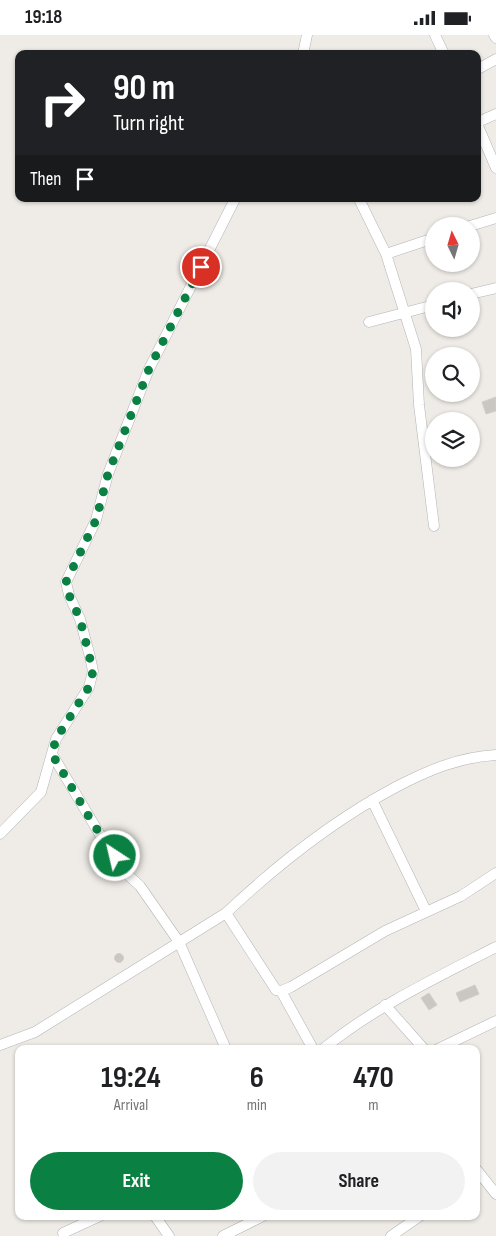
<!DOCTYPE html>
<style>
:root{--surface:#fff;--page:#f2f2f2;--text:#202124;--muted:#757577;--accent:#0b8043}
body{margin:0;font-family:"Sofia Sans Condensed",sans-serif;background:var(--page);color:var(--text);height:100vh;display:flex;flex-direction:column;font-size:19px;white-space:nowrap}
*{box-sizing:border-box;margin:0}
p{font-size:16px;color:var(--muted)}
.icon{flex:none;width:28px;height:28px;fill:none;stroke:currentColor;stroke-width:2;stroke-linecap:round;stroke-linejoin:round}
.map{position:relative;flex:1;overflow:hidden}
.details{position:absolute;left:15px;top:1010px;width:465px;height:175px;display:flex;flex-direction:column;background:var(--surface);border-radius:10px;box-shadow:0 1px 4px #0004}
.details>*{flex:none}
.hud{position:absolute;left:15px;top:15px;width:466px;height:152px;border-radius:10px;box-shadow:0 1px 4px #0004;background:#202124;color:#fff;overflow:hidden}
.needle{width:32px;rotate:355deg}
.fabs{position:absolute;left:425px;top:182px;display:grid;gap:10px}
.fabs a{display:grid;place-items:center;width:55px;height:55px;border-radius:50%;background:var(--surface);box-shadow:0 1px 4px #0004;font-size:25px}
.pin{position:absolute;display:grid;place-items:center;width:42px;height:42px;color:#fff;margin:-21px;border:2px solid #fff;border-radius:50%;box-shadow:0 1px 5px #0007}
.me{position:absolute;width:55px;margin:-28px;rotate:325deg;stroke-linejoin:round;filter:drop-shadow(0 0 4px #0008)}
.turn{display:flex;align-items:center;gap:18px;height:105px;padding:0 15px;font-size:22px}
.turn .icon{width:65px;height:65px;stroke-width:2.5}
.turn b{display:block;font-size:35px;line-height:42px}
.then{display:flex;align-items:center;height:48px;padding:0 15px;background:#0003;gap:10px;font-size:19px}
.eta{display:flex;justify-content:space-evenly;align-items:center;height:85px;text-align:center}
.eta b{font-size:30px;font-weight:700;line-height:35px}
.primary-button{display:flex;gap:10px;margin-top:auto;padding:10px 15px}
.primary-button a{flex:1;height:58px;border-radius:30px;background:var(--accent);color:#fff;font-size:20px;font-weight:700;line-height:58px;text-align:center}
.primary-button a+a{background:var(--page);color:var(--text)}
.status{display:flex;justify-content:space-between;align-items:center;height:35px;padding:0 25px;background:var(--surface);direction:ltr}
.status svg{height:14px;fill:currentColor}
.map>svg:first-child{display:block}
</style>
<div class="status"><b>19:18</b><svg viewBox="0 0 49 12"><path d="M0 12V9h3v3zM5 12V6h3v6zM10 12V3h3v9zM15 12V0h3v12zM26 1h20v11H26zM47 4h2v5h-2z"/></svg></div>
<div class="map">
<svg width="496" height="1201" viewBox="0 0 496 1201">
<rect width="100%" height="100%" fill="#efece7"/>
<!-- building -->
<path fill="#cac7c3" stroke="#d3cec6" d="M496,362V376L486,379L482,367Z
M114.5 923a4.5 4.5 0 1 1 9 0a4.5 4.5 0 1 1-9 0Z
M475,950L479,959L460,967L456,958Z
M429,958L437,970L429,975L421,963Z"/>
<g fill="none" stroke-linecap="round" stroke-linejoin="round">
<!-- minor casing -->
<g stroke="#b2b4b7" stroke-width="11">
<path id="minor" d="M435,0L444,19
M494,0L496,3
M303,19L307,0
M478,34L496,24
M478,87L496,79
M478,91L496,133
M359,164L386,219L416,314L419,370L434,491
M470,191L496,183
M386,219L434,203
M471,259L496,253
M369,287L434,270
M52,719L102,803L127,839L140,851L179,907L226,1014
M496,720C459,722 429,735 396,752C332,786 278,829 226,878L276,955L281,956L291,952L385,896L461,861L496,838
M372,765L426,876
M0,799L41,757L56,704L89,652L93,636L90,622L80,584L69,560L66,547L96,485L108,439L149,334L235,164
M281,956L313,1014
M385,970L424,1014
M0,1010L35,997L226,878
M323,1014C376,971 436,943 496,912
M438,1014L496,986
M476,1134L496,1159
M155,1181L169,1201
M63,1198L100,1181
M223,1201L263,1181
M391,1201L420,1181"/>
</g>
<!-- minor -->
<use href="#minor" stroke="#fff" stroke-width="10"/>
</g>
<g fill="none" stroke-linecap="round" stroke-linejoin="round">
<!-- route -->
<path stroke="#0b8043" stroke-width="9" stroke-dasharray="0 16.2" d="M115,821L92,787L52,719L56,704L89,652L93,636L80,584L69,560L66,547L96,485L108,439L149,334L201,232"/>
</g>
</svg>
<div class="fabs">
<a><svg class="needle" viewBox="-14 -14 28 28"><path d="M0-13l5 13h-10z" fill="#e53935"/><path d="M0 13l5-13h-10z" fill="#757577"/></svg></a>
<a><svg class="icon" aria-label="sound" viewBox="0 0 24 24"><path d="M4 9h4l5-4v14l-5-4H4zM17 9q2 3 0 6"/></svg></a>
<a><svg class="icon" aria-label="search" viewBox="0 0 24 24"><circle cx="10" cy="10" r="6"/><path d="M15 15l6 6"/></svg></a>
<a><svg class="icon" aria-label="layers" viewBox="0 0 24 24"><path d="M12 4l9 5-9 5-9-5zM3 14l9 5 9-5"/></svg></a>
</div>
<div class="pin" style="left:201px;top:232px;background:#d93025"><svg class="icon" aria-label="arrive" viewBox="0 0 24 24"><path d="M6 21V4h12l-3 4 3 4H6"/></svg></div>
<svg class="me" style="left:115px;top:821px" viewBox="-20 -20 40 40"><circle r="17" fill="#0b8043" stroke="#fff" stroke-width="3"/><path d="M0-11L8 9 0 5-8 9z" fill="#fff"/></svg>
<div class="hud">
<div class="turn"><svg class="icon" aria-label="right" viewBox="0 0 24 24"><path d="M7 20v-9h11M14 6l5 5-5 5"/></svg><div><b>90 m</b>Turn right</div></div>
<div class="then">Then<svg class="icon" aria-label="arrive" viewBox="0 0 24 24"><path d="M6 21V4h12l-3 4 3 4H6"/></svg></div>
</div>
<section class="details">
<div class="eta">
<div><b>19:24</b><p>Arrival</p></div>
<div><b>6</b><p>min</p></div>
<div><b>470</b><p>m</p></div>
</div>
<div class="primary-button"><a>Exit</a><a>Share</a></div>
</section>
</div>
